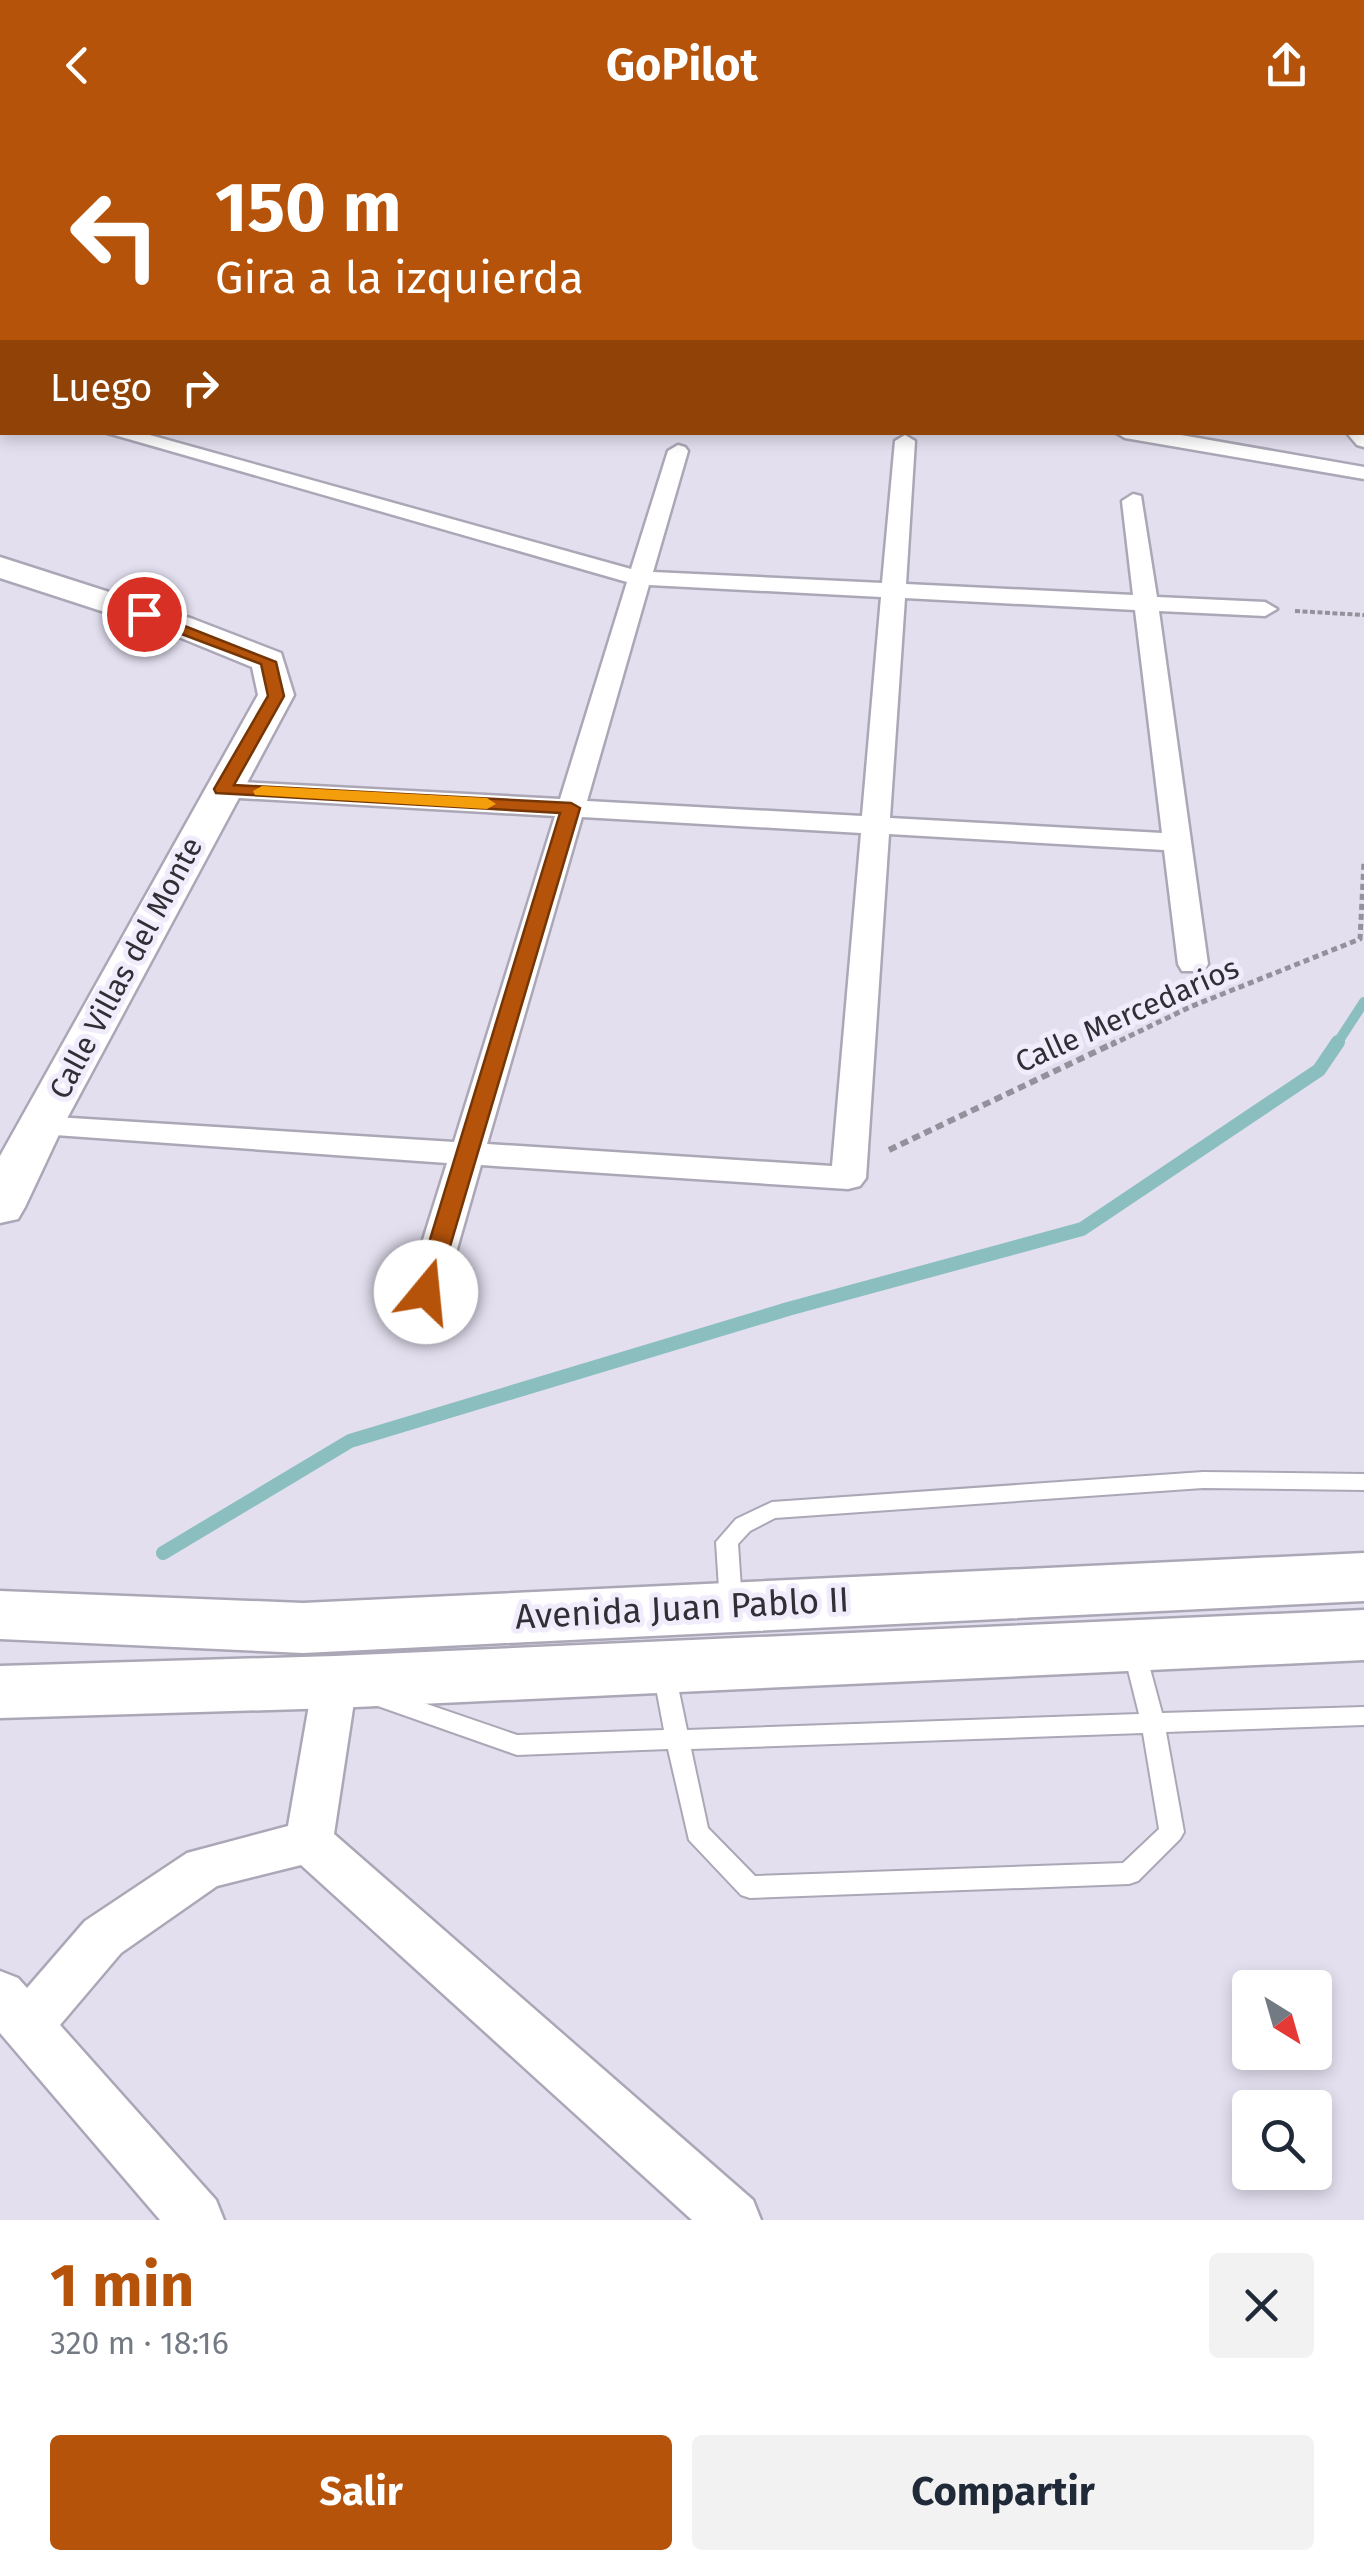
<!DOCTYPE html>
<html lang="es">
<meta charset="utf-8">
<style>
:root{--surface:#fff;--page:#f2f2f3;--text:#1f2937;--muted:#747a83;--accent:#b45309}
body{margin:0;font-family:"Fira Sans",sans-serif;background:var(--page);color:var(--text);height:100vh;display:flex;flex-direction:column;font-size:38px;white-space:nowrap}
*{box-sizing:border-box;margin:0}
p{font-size:32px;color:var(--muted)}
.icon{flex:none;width:55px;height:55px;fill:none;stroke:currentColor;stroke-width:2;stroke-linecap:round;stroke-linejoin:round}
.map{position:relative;height:2090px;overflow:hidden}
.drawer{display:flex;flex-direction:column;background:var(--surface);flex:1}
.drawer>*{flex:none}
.top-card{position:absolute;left:0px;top:0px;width:1365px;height:305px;box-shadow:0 5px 15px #0003;background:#b45309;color:#fff;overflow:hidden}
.needle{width:65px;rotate:143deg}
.controls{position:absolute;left:1232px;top:1840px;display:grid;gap:20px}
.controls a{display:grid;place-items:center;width:100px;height:100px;border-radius:10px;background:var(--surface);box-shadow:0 5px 15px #0003;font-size:50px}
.pin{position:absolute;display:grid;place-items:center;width:85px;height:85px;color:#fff;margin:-42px;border:5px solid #fff;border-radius:50%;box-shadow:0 2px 10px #0007}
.me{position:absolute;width:110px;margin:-55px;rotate:17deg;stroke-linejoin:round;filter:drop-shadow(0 0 8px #0008)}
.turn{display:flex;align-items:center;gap:35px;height:210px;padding:0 50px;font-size:45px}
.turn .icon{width:130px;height:130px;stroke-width:2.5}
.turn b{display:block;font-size:70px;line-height:85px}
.then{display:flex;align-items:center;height:95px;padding:0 50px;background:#0003;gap:20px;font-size:38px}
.round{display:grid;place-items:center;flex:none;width:105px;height:105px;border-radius:10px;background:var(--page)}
.overview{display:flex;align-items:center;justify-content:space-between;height:170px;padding:0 50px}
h1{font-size:60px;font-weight:700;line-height:75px;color:var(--accent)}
.primary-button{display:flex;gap:20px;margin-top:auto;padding:20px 50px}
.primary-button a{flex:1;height:115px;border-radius:10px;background:var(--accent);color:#fff;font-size:40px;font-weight:700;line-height:115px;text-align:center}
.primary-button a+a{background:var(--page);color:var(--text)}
header{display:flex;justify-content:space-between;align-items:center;height:130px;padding:0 50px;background:var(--accent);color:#fff;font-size:45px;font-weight:700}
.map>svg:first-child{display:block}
</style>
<header><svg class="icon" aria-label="back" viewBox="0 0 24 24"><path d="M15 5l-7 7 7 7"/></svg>GoPilot<svg class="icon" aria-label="share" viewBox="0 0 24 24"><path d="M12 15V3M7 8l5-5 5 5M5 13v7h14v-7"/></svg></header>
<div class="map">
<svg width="1364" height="2090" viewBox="0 0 1364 2090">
<rect width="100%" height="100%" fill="#e3dfef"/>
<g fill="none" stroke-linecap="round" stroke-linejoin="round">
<!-- stream-far2 -->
<path stroke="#8bbebf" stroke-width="6" d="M836,0L847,2
M538,2L542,0"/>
<!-- stream-far1 -->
<path stroke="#8bbebf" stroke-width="10" d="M1336,915L1364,872"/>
<!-- stream -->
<path stroke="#8bbebf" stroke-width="14" d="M163,1423L350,1311L788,1179L1082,1099L1319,940L1338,912"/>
<!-- lane casing -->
<g stroke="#aba7b6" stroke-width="4">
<path id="lane" d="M1203,1342L1364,1344V1360L1203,1358L775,1388L750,1401L738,1414L742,1474L739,1480L731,1482L723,1480L720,1474L716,1412L736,1389L772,1372Z
M1134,1511L1142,1514L1145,1520L1162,1583L1364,1577V1595L1166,1602L1184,1702L1180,1709L1138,1751L1129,1754L750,1768L741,1765L689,1710L668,1619L517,1625L375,1575L372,1568L375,1561L383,1559L517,1605L664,1600L653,1542L656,1536L664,1533L672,1536L675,1542L687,1600L1139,1584L1123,1520L1126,1514ZM1143,1603L1159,1699L1123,1733L755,1746L708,1698L691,1619Z"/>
</g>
<!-- street casing -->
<g stroke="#aba7b6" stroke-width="5">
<path id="street" d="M1362,24H1364V32H1362Z
M1362,68H1364V78H1362Z
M1362,119H1364V129H1362Z
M0,153H2V164H0Z
M2,213V226L0,227V214Z
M0,290H2V302H0Z
M1363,298L1364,299V317L1357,315L1346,302H1362Z
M104,302H139L631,439L668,321L678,315L685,317L688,321L653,442L882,453L895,311L905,305L915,311L906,454L1133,465L1122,371L1133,364L1141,366L1157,467L1265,472L1277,479L1265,486L1159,481L1208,834L1204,841H1182L1178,834L1164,720L889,704L866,1048L860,1056L848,1059L481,1035L445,1161L439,1170L426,1173L413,1170L407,1161L447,1033L27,1003L22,996L27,989L39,986L454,1012L555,686L223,667L209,659L223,651L560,669L627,452ZM649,455L881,467L862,686L587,671ZM905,468L1135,480L1162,703L890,688ZM582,687L861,703L832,1036L487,1014Z
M1115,302H1164L1364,337V349L1125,308Z
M335,1534L351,1539L357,1552L334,1704L753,2070L761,2090H692L301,1735L217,1756L121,1823L60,1895L216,2070L224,2090H160L0,1903V1841L18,1848L27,1858L85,1791L187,1723L288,1696L313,1552L319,1539Z"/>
</g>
<!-- secondary casing -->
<g stroke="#aba7b6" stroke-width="5">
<path id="secondary" d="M0,427L193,489L281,523L294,565L63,996L25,1077L18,1089L0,1093V1026L258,565L252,537L169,503L0,448Z
M1364,1423V1471L303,1523L0,1509V1461L303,1473Z
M1364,1480V1530L335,1578L0,1588V1536L335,1526Z"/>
</g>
<!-- path-far2 -->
<path stroke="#94919d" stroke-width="4" stroke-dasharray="5 2.5" stroke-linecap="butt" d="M1295,481L1364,485"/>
<!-- path-far1 -->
<path stroke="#94919d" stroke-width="5" stroke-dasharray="6 4" stroke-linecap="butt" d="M1111,915L1190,877L1360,809L1364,732"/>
<!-- path -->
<path stroke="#94919d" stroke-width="6" stroke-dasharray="8 5" stroke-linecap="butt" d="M889,1020L1116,912"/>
<!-- lane -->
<use href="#lane" fill="#fff" fill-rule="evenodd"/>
<!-- street -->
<use href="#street" fill="#fff" fill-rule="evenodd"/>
<!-- secondary -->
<use href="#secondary" fill="#fff" fill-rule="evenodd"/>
</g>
<!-- route -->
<path fill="#b45309" stroke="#753606" stroke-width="2.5" d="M144,480L276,532L284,566L234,655L571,673L580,678L435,1167L426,1170L414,1162L560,683L216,663L214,659L268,566L261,534L139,488L137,484Z"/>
<!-- slow -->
<path fill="#f59e0b" d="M262,656L487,668L496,674L487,679L255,665L253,661Z"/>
<g text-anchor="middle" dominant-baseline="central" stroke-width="10" stroke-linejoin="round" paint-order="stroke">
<!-- street labels -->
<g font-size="30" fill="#312f35" stroke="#f1ecfc">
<text transform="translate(126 838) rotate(-62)">Calle Villas del Monte</text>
<text transform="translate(1127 885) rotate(-24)">Calle Mercedarios</text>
</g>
<!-- near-street labels -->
<g font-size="35" fill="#312f35" stroke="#f1ecfc">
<text transform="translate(682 1478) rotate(-3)">Avenida Juan Pablo II</text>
</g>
</g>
</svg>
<div class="controls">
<a><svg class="needle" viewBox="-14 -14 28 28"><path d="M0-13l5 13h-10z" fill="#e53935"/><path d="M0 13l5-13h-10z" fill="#747a83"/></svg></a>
<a><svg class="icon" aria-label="search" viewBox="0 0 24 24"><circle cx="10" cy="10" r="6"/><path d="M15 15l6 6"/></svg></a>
</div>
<div class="pin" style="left:144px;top:484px;background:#d93025"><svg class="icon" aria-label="arrive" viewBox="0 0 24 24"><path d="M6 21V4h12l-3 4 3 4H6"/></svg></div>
<svg class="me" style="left:426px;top:1162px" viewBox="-20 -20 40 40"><circle r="19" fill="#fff"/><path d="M0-13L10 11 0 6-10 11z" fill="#b45309"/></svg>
<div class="top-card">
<div class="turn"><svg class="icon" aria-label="left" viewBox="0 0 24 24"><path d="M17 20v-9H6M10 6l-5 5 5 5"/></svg><div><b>150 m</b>Gira a la izquierda</div></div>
<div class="then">Luego<svg class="icon" aria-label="right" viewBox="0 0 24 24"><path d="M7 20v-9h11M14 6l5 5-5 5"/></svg></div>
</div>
</div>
<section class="drawer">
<div class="overview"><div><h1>1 min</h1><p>320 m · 18:16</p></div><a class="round"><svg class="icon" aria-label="close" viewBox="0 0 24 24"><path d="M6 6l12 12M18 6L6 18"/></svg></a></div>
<div class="primary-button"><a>Salir</a><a>Compartir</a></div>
</section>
